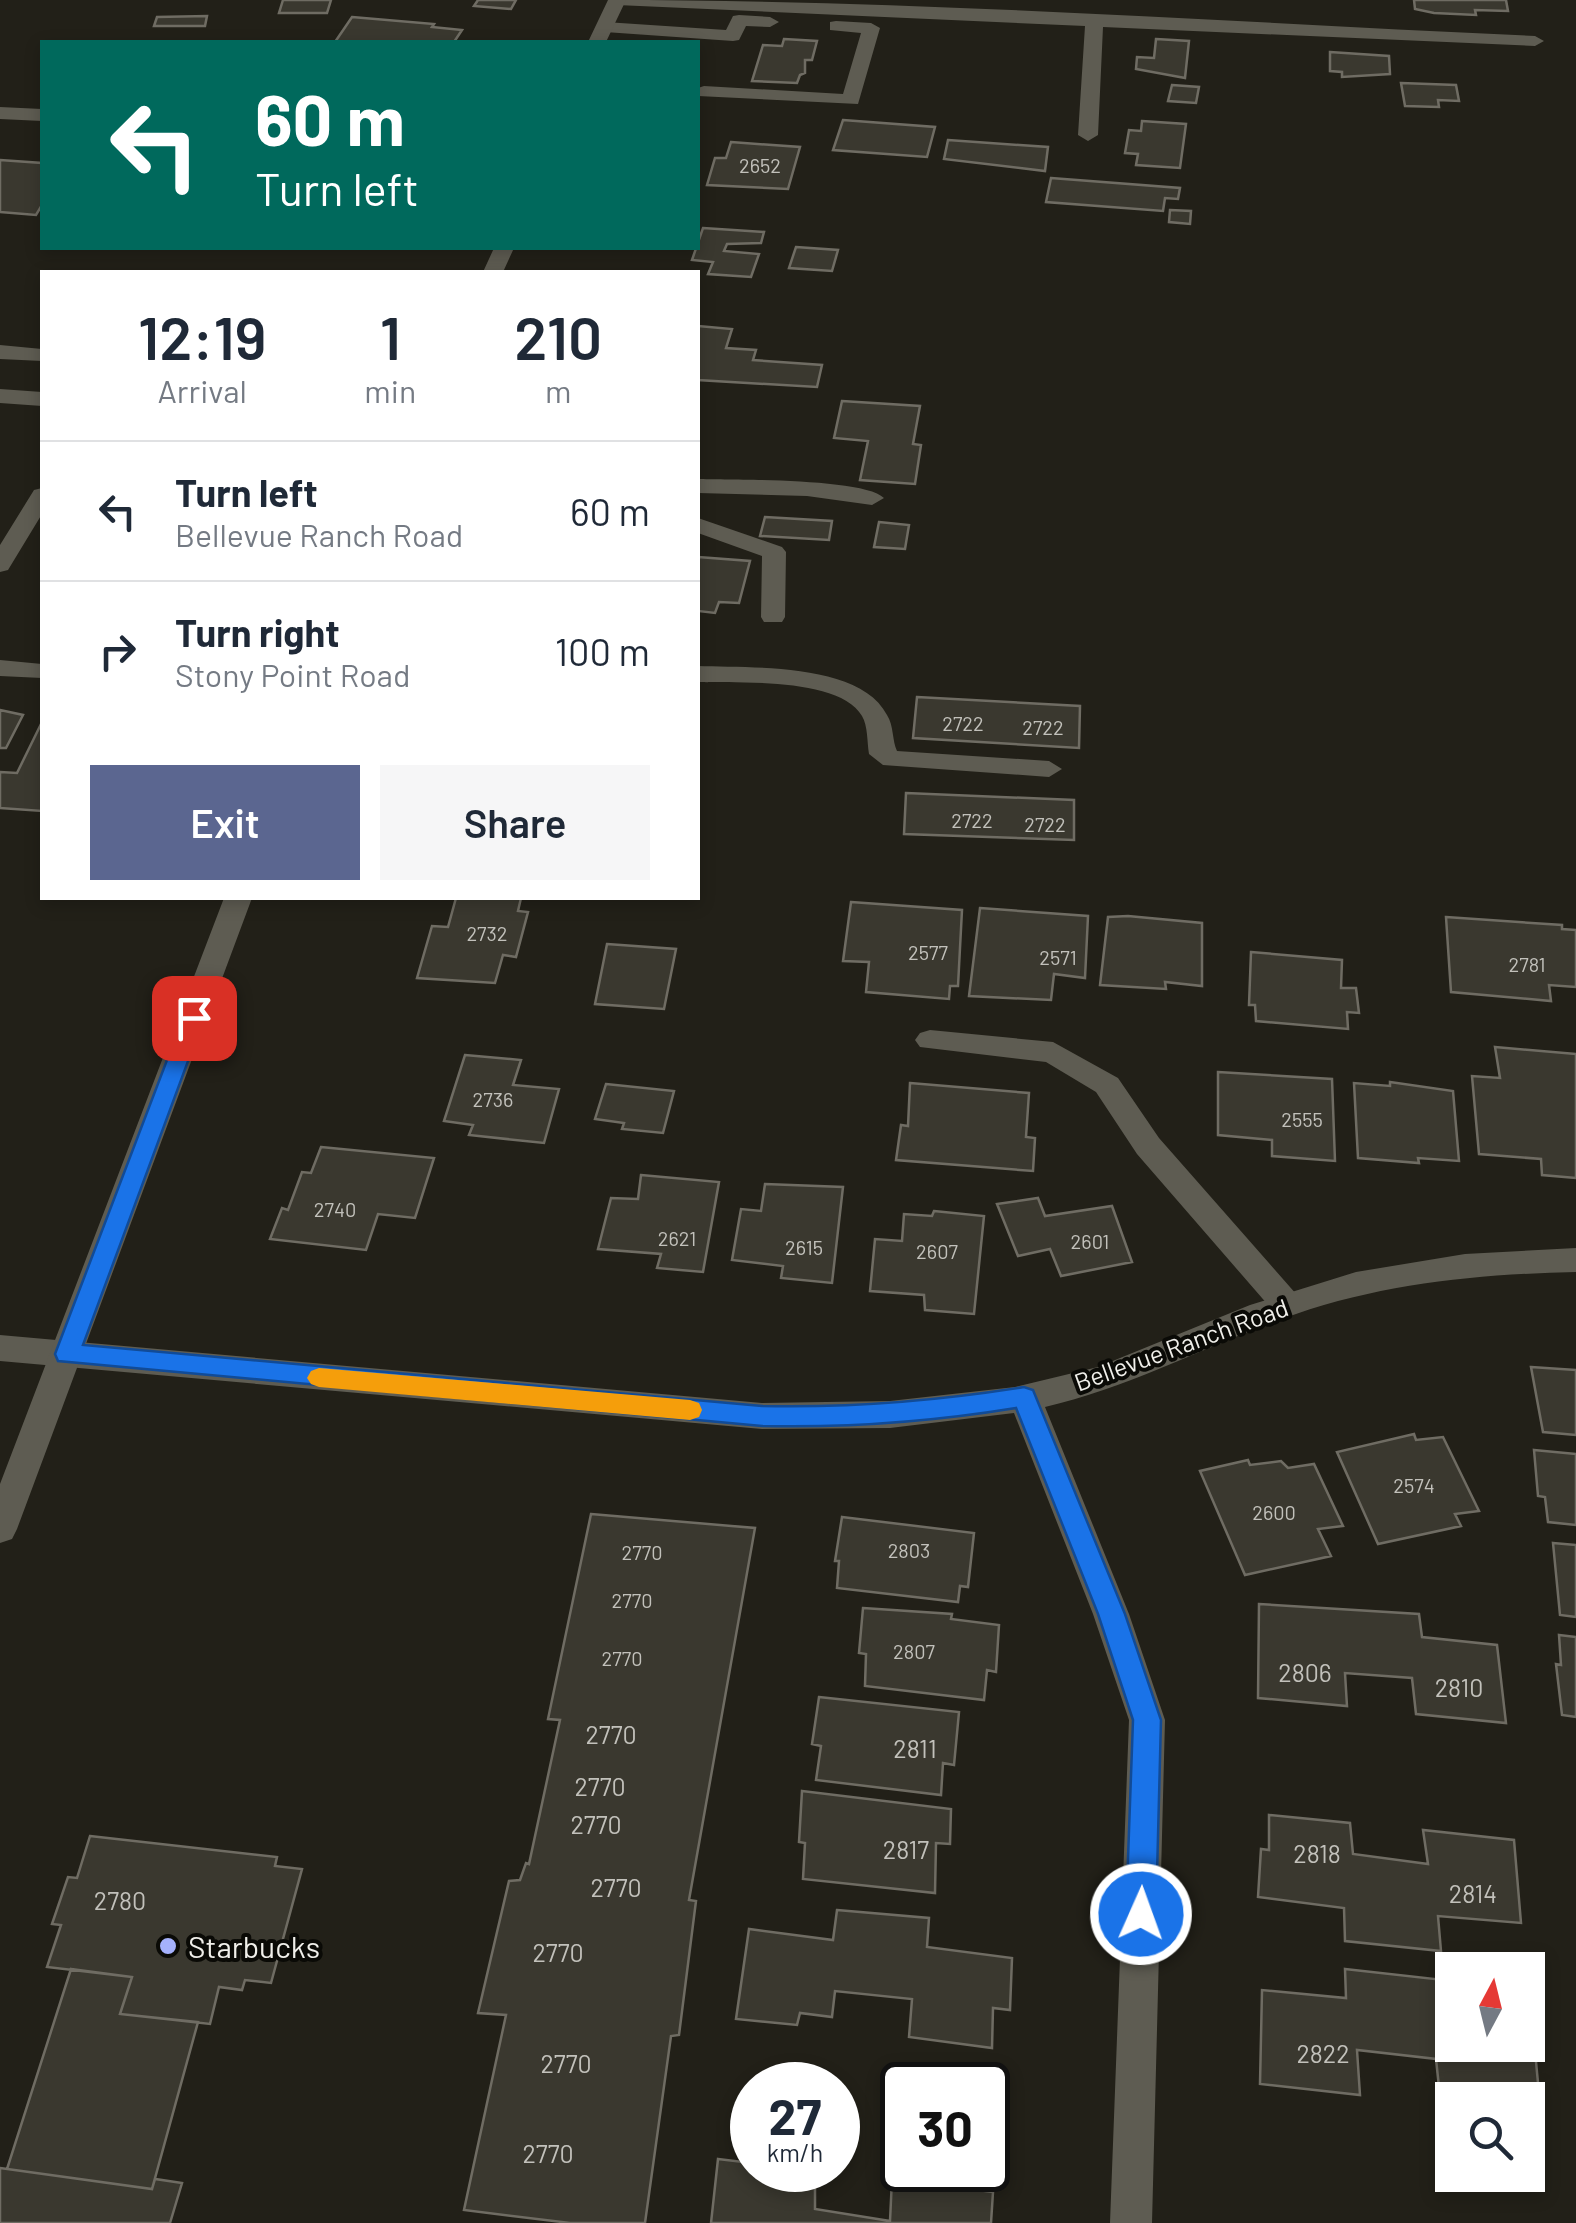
<!DOCTYPE html>
<style>
:root{--surface:#fff;--page:#f6f6f7;--text:#1f2937;--muted:#747a83;--line:#e0e1e3;--accent:#5b6690}
body{margin:0;font-family:Barlow,sans-serif;background:var(--page);color:var(--text);height:100vh;display:flex;flex-direction:column;font-size:38px;white-space:nowrap}
*{box-sizing:border-box;margin:0}
p{font-size:32px;color:var(--muted)}
.icon{flex:none;width:55px;height:55px;fill:none;stroke:currentColor;stroke-width:2;stroke-linecap:round;stroke-linejoin:round}
.map{position:relative;flex:1;overflow:hidden}
.details{position:absolute;left:40px;top:270px;width:660px;height:630px;display:flex;flex-direction:column;background:var(--surface);border-radius:0px;box-shadow:0 5px 15px #0003}
.details>*{flex:none}
.top-card{position:absolute;left:40px;top:40px;width:660px;height:210px;border-radius:0px;box-shadow:0 5px 15px #0003;background:#00695c;color:#fff;overflow:hidden}
.needle{width:65px;rotate:7deg}
.controls{position:absolute;left:1435px;top:1952px;display:grid;gap:20px}
.controls a{display:grid;place-items:center;width:110px;height:110px;border-radius:0px;background:var(--surface);box-shadow:0 5px 15px #0003;font-size:50px}
.speed{position:absolute;left:730px;top:2062px;display:flex;gap:20px;font-size:50px;font-weight:700;text-align:center}
.speed>*{display:grid;place-content:center;width:130px;height:130px;border-radius:50%;background:var(--surface);box-shadow:0 5px 15px #0003;line-height:1}
.speed small{font-size:25px;font-weight:400}
.speed .limit{border:5px solid #111;border-radius:15px;background:#fff;color:#111}
.pin{position:absolute;display:grid;place-items:center;width:85px;height:85px;color:#fff;margin:-42px;border-radius:20px;box-shadow:0 5px 15px #0006}
.me{position:absolute;width:110px;margin:-55px;rotate:2deg;stroke-linejoin:round;filter:drop-shadow(0 0 8px #0008)}
.turn{display:flex;align-items:center;gap:35px;height:210px;padding:0 50px;font-size:45px}
.turn .icon{width:130px;height:130px;stroke-width:2.5}
.turn b{display:block;font-size:70px;line-height:85px}
.eta{display:flex;justify-content:space-evenly;align-items:center;height:170px;text-align:center}
.eta b{font-size:60px;font-weight:600;line-height:70px}
.primary-button{display:flex;gap:20px;margin-top:auto;padding:20px 50px}
.primary-button a{flex:1;height:115px;border-radius:0px;background:var(--accent);color:#fff;font-size:40px;font-weight:600;line-height:115px;text-align:center}
.primary-button a+a{background:var(--page);color:var(--text)}
ul{padding:0;list-style:none}
li{display:flex;align-items:center;gap:30px;height:140px;padding:0 50px;border-top:2px solid var(--line)}
li div{flex:1}
li b{display:block;font-size:38px}
li em{font-style:normal}
.map>svg:first-child{display:block}
</style>
<div class="map">
<svg width="1576" height="2223" viewBox="0 0 1576 2223">
<rect width="100%" height="100%" fill="#222018"/>
<!-- building -->
<path fill="#3a382f" stroke="#6f6c63" stroke-width="2.5" d="M283,0H331L327,13H279Z
M478,0H516L511,9L474,6Z
M1414,0H1506L1508,11L1475,10L1476,15L1434,13L1415,9Z
M207,16L205,26H154L157,17Z
M352,17L434,24L432,27L462,30L454,42H335Z
M784,39L817,41L812,60H805V73L800,75L797,83L752,81L763,45L782,46Z
M1156,39L1189,41L1185,78L1136,69L1137,57L1154,58Z
M1330,52L1389,56L1390,74L1342,77V72L1330,71Z
M1401,83L1456,85L1459,101L1438,100L1439,107L1405,106Z
M1172,85L1199,87L1196,103L1168,101Z
M843,120L935,127L927,157L833,150Z
M1142,121L1186,124L1180,168L1136,165L1138,154L1125,153L1129,130L1141,131Z
M948,140L1048,147L1045,171L944,159Z
M731,142L800,147L788,189L707,185L715,158H726Z
M0,160L42,163V205L36,215L0,212Z
M1051,178L1180,188L1178,199L1165,198L1163,211L1046,202Z
M1170,210L1191,211L1190,224L1169,222Z
M703,228L764,232L761,243L727,244L724,251L759,254L751,277L708,274L713,262L692,260Z
M796,247L838,250L832,271L789,268Z
M698,326L732,329L726,348L756,350L753,360L822,365L817,387L698,380Z
M842,401L920,406L913,444L921,445L915,484L860,480L868,441L834,438Z
M765,517L832,521L829,540L760,536Z
M879,522L909,525L905,549L874,547Z
M698,557L750,561L739,603L719,602L715,613L698,611Z
M917,697L1080,706L1079,748L913,738Z
M0,710L23,715L6,748H0Z
M42,722V811L0,808V772L17,773Z
M906,793L1074,800V840L904,834Z
M456,898H521L518,911L528,912L516,957L503,955L495,983L417,978L432,926L448,927Z
M851,902L962,910L958,986H950L949,999L866,992L869,962L843,961Z
M980,908L1088,916L1085,978L1054,974L1051,1000L969,996Z
M1128,916L1202,923V986L1165,982L1166,989L1100,985L1108,917Z
M1446,917L1562,925V929L1576,930V987L1549,985L1551,1001L1451,992Z
M607,944L676,949L664,1009L595,1004Z
M1251,952L1342,960L1341,988H1356L1359,1013L1347,1012L1348,1029L1256,1021L1255,1005H1249Z
M1495,1047L1576,1054V1178L1542,1175L1541,1159L1479,1154L1472,1076L1500,1078Z
M465,1055L521,1060L513,1085L559,1089L544,1143L469,1135L473,1125L444,1121Z
M1218,1072L1332,1079L1335,1161L1272,1156V1140L1218,1135Z
M1390,1082L1453,1091L1459,1161L1418,1158L1419,1163L1358,1158L1354,1083L1390,1086Z
M910,1083L1029,1093L1026,1137L1035,1138L1033,1171L896,1160L901,1125L908,1126Z
M606,1084L674,1091L663,1133L622,1129L624,1123L595,1119Z
M321,1147L434,1158L415,1218L378,1214L366,1250L270,1239L282,1208L288,1210L302,1172L311,1173Z
M641,1175L719,1182L703,1272L657,1268L661,1254L598,1249L611,1198L638,1199Z
M765,1184L843,1187L832,1283L781,1278L783,1266L732,1260L741,1209L761,1211Z
M1038,1198L1045,1216L1112,1206L1132,1262L1061,1276L1050,1249L1018,1256L997,1204Z
M934,1211L984,1216L974,1314L925,1310L924,1295L870,1291L875,1239L902,1241L904,1214L932,1216Z
M1531,1367L1576,1370V1435L1543,1432Z
M1414,1434L1416,1440L1443,1437L1479,1511L1455,1514L1461,1526L1378,1544L1337,1452Z
M1534,1450L1576,1454V1525L1548,1522L1545,1497L1538,1496Z
M1248,1460L1250,1465L1281,1461L1288,1468L1314,1464L1343,1526L1318,1529L1331,1556L1245,1575L1200,1471Z
M591,1514L755,1528L689,1900L696,1901L679,2035L671,2036L645,2223H570L464,2210L506,2015L478,2013L509,1881L520,1880L526,1863L529,1864L560,1720L548,1719Z
M842,1517L974,1533L968,1587L960,1586L958,1602L837,1588L839,1561H835Z
M1553,1543L1576,1545V1617L1560,1615Z
M1259,1604L1419,1614L1422,1637L1497,1645L1506,1723L1416,1714L1412,1678L1345,1673L1347,1706L1258,1698Z
M863,1608L952,1614L951,1619L999,1625L996,1672L987,1670L984,1700L865,1686L866,1654L859,1653Z
M1559,1635L1576,1637V1717L1562,1715L1556,1664L1561,1665Z
M819,1697L959,1712L954,1765L943,1763L941,1795L816,1780L821,1746L812,1744Z
M802,1791L951,1809L950,1844L936,1843L935,1893L803,1879L805,1843L799,1842Z
M1269,1815L1350,1823L1353,1854L1428,1864L1423,1830L1514,1840L1521,1923L1438,1916L1441,1951L1345,1941L1344,1908L1258,1897L1261,1849L1269,1850Z
M90,1836L277,1857L275,1866L302,1869L271,1983L245,1980L242,1990L219,1987L210,2024L120,2014L132,1977L47,1967L61,1925L52,1924L68,1877L77,1878Z
M837,1910L929,1918L927,1947L1012,1958L1010,2010L993,2008L992,2048L909,2037L912,1999L835,1991L832,2017L800,2013L797,2025L736,2019L749,1929L833,1940Z
M71,1969L132,1977L120,2014L198,2022L152,2189L7,2169Z
M1345,1969L1444,1980L1445,2008L1452,2009V2045H1528V2019H1532L1541,2115L1528,2114V2100H1452V2107L1441,2106L1436,2059L1357,2050L1360,2095L1260,2084L1262,1990L1346,1998Z
M718,2159L752,2163V2170H784L782,2186L815,2188V2209L890,2221L892,2179L993,2192L991,2223H711Z
M0,2168L152,2189L155,2179L182,2183L170,2223H0Z"/>
<g fill="none" stroke-linecap="round" stroke-linejoin="round">
<!-- service -->
<path fill="#5e5c52" fill-rule="evenodd" d="M608,0C917,0 1226,22 1535,36L1544,41L1535,46L1103,27L1098,135L1088,141L1078,135L1085,26L617,5Z
M739,15L770,17L779,22L770,27L746,26L739,40L733,41L605,32L596,27L605,22L726,30L733,16Z
M836,21L871,23L880,28L858,104L698,96V88L704,86L843,94L861,33L830,30V22Z
M0,107L42,109V121L0,119Z
M0,345L42,349V361L0,359Z
M698,479C731,480 864,478 884,498L872,505L807,496L698,493Z
M698,518L782,547L786,552L785,617L782,622H764L761,617L762,556L698,533Z
M698,666C749,668 860,662 887,715C894,726 892,741 897,751L1049,761L1062,769L1049,777L883,765L869,754C867,742 868,726 862,716C840,677 737,683 698,682Z
M930,1030L1053,1042L1118,1078L1159,1138L1297,1295L1302,1304L1297,1313L1286,1316L1275,1313L1137,1154L1096,1092L1046,1062L920,1047L915,1040L920,1033Z"/>
<!-- minor -->
<path fill="#5e5c52" fill-rule="evenodd" d="M0,389L42,392V406L0,403Z
M42,488V514L8,570L0,572V545L34,490Z
M0,660L42,664V678L0,676Z
M1576,1248V1272C1481,1274 1386,1283 1296,1314C1211,1343 1133,1387 1045,1407L1129,1614L1165,1720L1152,2223H1110L1129,1720L1093,1614L1014,1413L890,1428L762,1429L0,1361V1335L762,1403L890,1401L1015,1387L1098,1367L1250,1305L1356,1272L1465,1254Z"/>
<!-- secondary -->
<path fill="#5e5c52" fill-rule="evenodd" d="M608,0H626L606,42H588Z
M494,248H514L503,272H483Z
M224,898H252L17,1529L12,1539L0,1543V1484Z"/>
</g>
<!-- route -->
<path fill="#1a73e8" stroke="#114b97" stroke-width="2.5" d="M194,1011L204,1018L83,1345L762,1406C852,1408 936,1401 1024,1387L1033,1390L1125,1614L1161,1720L1156,1914L1151,1923L1141,1927L1131,1923L1126,1914L1133,1720L1098,1614L1016,1408C930,1422 849,1428 762,1426L58,1361L55,1354L183,1018Z"/>
<!-- slow -->
<path fill="#f59e0b" d="M319,1368L690,1400L699,1403L702,1410L699,1417L690,1420L319,1387L311,1384L307,1378L311,1371Z"/>
<!-- markers -->
<circle fill="#a5b1fc" stroke="#0a0a06" stroke-width="4" cx="168" cy="1946" r="10"/>
<g text-anchor="middle" dominant-baseline="central" stroke-width="8" stroke-linejoin="round" paint-order="stroke">
<!-- number labels -->
<g font-size="20" fill="#c2c1bb">
<text x="760" y="165">2652</text>
<text x="963" y="723">2722</text>
<text x="1043" y="727">2722</text>
<text x="972" y="820">2722</text>
<text x="1045" y="824">2722</text>
<text x="487" y="933">2732</text>
<text x="928" y="952">2577</text>
<text x="1058" y="957">2571</text>
<text x="1527" y="964">2781</text>
<text x="493" y="1099">2736</text>
<text x="1302" y="1119">2555</text>
<text x="335" y="1209">2740</text>
<text x="677" y="1238">2621</text>
<text x="1090" y="1241">2601</text>
<text x="804" y="1247">2615</text>
<text x="937" y="1251">2607</text>
<text x="1414" y="1485">2574</text>
<text x="1274" y="1512">2600</text>
<text x="909" y="1550">2803</text>
<text x="642" y="1552">2770</text>
<text x="632" y="1600">2770</text>
<text x="914" y="1651">2807</text>
<text x="622" y="1658">2770</text>
</g>
<!-- street labels -->
<g font-size="25" fill="#f0efea" stroke="#0a0a06">
<text transform="translate(1181 1344) rotate(-20)">Bellevue Ranch Road</text>
</g>
<!-- near-number labels -->
<g font-size="25" fill="#c2c1bb">
<text x="1305" y="1672">2806</text>
<text x="1459" y="1687">2810</text>
<text x="611" y="1734">2770</text>
<text x="915" y="1748">2811</text>
<text x="600" y="1786">2770</text>
<text x="596" y="1824">2770</text>
<text x="906" y="1849">2817</text>
<text x="1317" y="1853">2818</text>
<text x="616" y="1887">2770</text>
<text x="1473" y="1893">2814</text>
<text x="120" y="1900">2780</text>
<text x="558" y="1952">2770</text>
<text x="1323" y="2053">2822</text>
<text x="566" y="2063">2770</text>
<text x="548" y="2153">2770</text>
</g>
<!-- near-poi labels -->
<g font-size="30" fill="#f0efea" stroke="#0a0a06" text-anchor="start">
<text x="188" y="1946">Starbucks</text>
</g>
</g>
</svg>
<div class="controls">
<a><svg class="needle" viewBox="-14 -14 28 28"><path d="M0-13l5 13h-10z" fill="#e53935"/><path d="M0 13l5-13h-10z" fill="#747a83"/></svg></a>
<a><svg class="icon" aria-label="search" viewBox="0 0 24 24"><circle cx="10" cy="10" r="6"/><path d="M15 15l6 6"/></svg></a>
</div>
<div class="speed"><div>27<small>km/h</small></div><div class="limit">30</div></div>
<div class="pin" style="left:194px;top:1018px;background:#d93025"><svg class="icon" aria-label="arrive" viewBox="0 0 24 24"><path d="M6 21V4h12l-3 4 3 4H6"/></svg></div>
<svg class="me" style="left:1141px;top:1914px" viewBox="-20 -20 40 40"><circle r="17" fill="#1a73e8" stroke="#fff" stroke-width="3"/><path d="M0-11L8 9 0 5-8 9z" fill="#fff"/></svg>
<div class="top-card">
<div class="turn"><svg class="icon" aria-label="left" viewBox="0 0 24 24"><path d="M17 20v-9H6M10 6l-5 5 5 5"/></svg><div><b>60 m</b>Turn left</div></div>
</div>
<section class="details">
<div class="eta">
<div><b>12:19</b><p>Arrival</p></div>
<div><b>1</b><p>min</p></div>
<div><b>210</b><p>m</p></div>
</div>
<ul>
<li><svg class="icon" aria-label="left" viewBox="0 0 24 24"><path d="M17 20v-9H6M10 6l-5 5 5 5"/></svg><div><b>Turn left</b><p>Bellevue Ranch Road</p></div><em>60 m</em></li>
<li><svg class="icon" aria-label="right" viewBox="0 0 24 24"><path d="M7 20v-9h11M14 6l5 5-5 5"/></svg><div><b>Turn right</b><p>Stony Point Road</p></div><em>100 m</em></li>
</ul>
<div class="primary-button"><a>Exit</a><a>Share</a></div>
</section>
</div>
